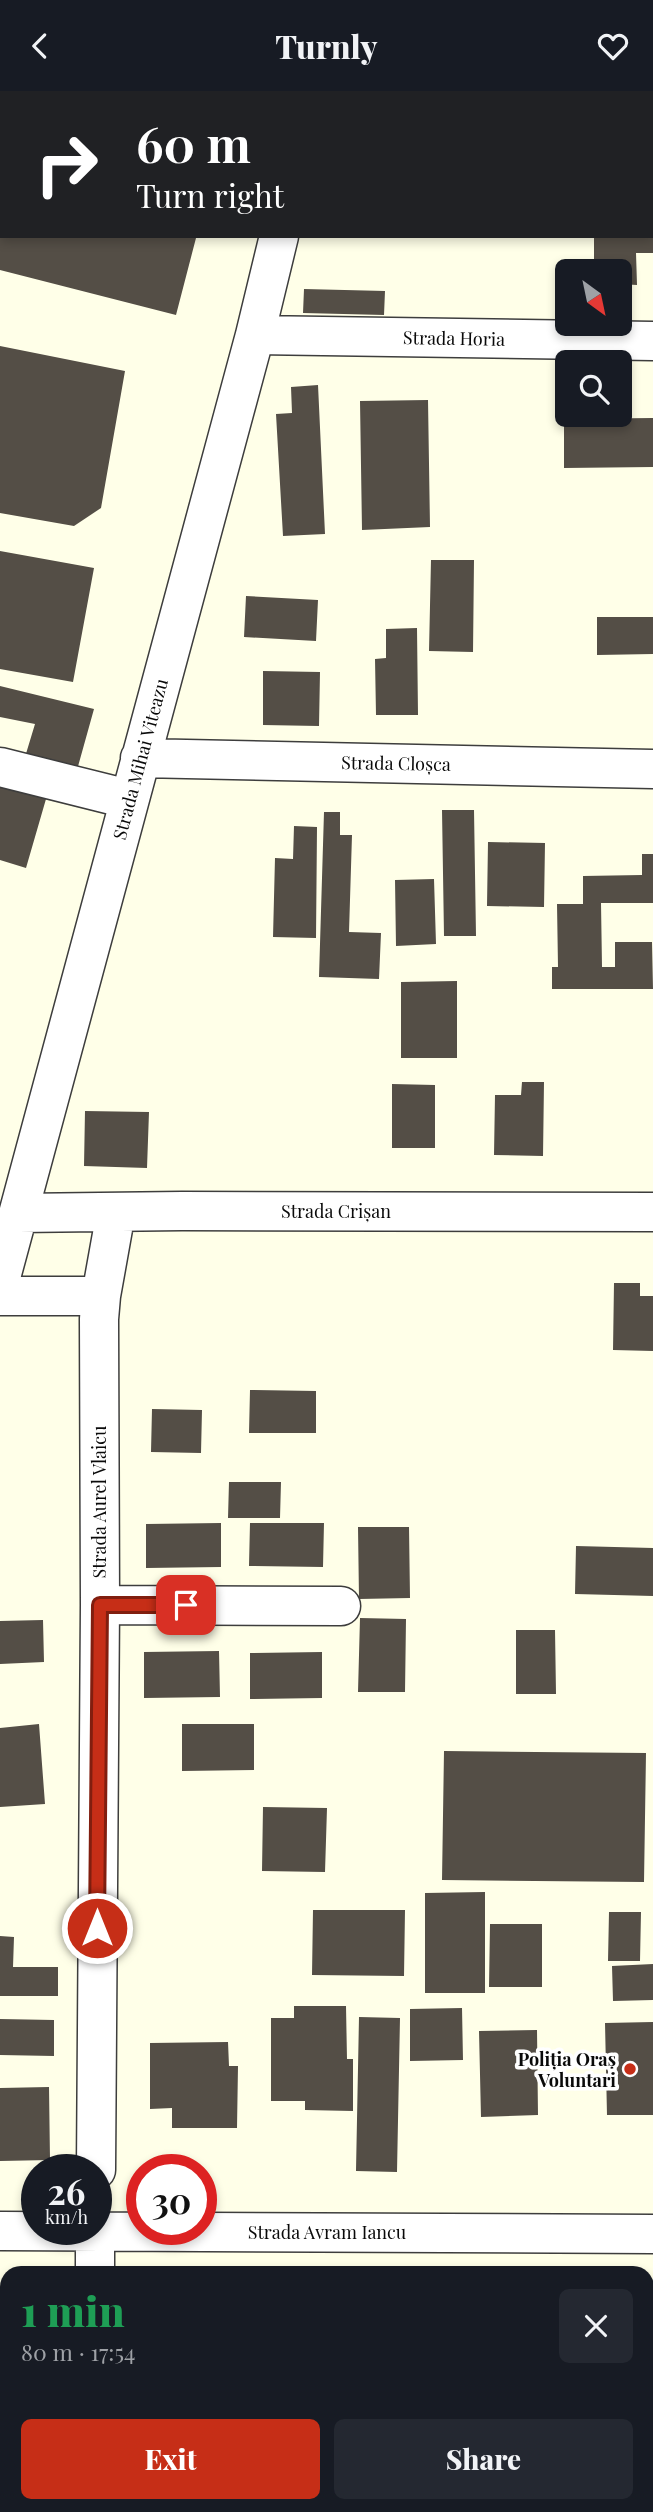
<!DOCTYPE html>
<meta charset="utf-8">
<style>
:root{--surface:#171b24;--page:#242831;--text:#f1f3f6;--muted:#9ea1a6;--accent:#c62e17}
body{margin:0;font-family:"Playfair Display",serif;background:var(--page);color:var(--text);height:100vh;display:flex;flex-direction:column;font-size:26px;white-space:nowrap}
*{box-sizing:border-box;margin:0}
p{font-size:23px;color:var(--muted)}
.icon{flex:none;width:38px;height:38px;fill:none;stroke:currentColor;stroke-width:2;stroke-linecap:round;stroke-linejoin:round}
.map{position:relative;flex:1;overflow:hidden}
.drawer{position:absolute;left:0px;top:2175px;width:654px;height:247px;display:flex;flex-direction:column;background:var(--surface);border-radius:21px 21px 0 0;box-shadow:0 4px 10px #0003}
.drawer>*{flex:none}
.hud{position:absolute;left:0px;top:0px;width:654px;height:147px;box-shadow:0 4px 10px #0003;background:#202124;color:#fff;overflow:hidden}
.needle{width:46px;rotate:147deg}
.controls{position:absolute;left:555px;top:168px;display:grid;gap:14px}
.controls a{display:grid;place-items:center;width:77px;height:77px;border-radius:10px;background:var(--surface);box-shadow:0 4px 10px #0003;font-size:35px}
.speed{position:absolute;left:21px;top:2063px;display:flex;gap:14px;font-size:35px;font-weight:700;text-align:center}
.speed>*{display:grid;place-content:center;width:91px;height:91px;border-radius:50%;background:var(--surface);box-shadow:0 4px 10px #0003;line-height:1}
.speed small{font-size:18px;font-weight:400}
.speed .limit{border:10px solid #d22;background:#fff;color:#111}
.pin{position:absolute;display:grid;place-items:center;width:60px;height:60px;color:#fff;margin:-30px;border-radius:14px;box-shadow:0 4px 10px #0006}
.me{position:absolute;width:77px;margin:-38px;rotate:0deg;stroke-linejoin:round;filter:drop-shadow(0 0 5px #0008)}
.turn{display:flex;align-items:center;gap:24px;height:147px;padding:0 21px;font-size:32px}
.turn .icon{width:91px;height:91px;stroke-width:2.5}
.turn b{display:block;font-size:49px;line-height:60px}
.round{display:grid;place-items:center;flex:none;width:74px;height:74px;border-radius:10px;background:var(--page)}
.summary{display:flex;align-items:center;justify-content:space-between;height:119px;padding:0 21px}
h1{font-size:42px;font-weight:800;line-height:52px;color:#1e9e55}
.primary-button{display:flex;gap:14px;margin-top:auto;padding:14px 21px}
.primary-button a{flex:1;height:80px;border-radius:10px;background:var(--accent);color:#fff;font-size:28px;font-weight:800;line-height:80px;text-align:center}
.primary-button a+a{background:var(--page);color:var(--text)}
header{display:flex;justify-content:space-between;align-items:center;height:91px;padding:0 21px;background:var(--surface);font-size:32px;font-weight:800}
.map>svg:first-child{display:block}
</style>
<header><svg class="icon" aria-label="back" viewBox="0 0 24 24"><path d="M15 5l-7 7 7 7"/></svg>Turnly<svg class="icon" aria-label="heart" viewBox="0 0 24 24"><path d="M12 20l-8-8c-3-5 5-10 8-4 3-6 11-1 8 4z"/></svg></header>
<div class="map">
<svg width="653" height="2421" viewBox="0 0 653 2421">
<rect width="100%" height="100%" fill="#ffffe8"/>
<!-- building -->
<path fill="#544e46" d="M0,145H191L196,147L176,224L0,179Z
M594,145H653V162H636L637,194L620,193V180H594Z
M304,198L385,200L384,224L303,222Z
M0,255L125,280L101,417L74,435L0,422Z
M318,294L325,443L283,445L276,323L292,322L291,296Z
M428,309L430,436L362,439L360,310Z
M653,327V376L564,377V328Z
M0,460L94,477L73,591L0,578Z
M431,469H474L473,561L429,560Z
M246,505L318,509L316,550L244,546Z
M597,526H653V563L597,564Z
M417,537L418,624H376L375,568L386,567V538Z
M263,580L320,581L319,635L263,634Z
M0,595L94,618L77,679L25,666L35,633L0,626Z
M0,695L46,708L26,777L0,769Z
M442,719H474L476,845H444Z
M324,721H340V744H352L349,841L381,842L379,888L319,886Z
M294,735L317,736L316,847L273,846L275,767L293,768Z
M488,751L545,752L544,816L487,815Z
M642,763H653V812H601L602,876H615V851H652L653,898H552V876H558L557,813H583V785L642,784Z
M434,788L436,853L396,855L395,789Z
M457,890V967H401V891Z
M522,991H544L543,1065L494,1064L495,1004H521Z
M392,993L435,994V1057H392Z
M85,1020L149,1021L147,1077L84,1075Z
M614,1192H640V1205H653V1260L613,1259Z
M250,1299L316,1300V1342H249Z
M152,1318L202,1319L201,1362L151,1361Z
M229,1391H281L280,1427H228Z
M221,1432V1476L146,1477V1433Z
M250,1432H324L323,1476L249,1475Z
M358,1436H409L410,1507L359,1508Z
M576,1455L653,1457V1505L575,1503Z
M360,1527L406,1528L405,1601H358Z
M43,1529L44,1571L0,1573V1530Z
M516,1539H555L556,1603H516Z
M219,1560L220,1606L144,1607V1561Z
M322,1561V1607L250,1608V1562Z
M39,1633L45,1713L0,1716V1637Z
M182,1633H254V1679L182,1680Z
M444,1660L646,1662L644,1791L442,1789Z
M263,1716L327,1717L325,1781L262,1780Z
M485,1801V1902H425V1802Z
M313,1819H405L404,1885L312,1884Z
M609,1821H641L640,1870H608Z
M490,1833H542V1896H489Z
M0,1845L14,1846L13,1876H58V1905H0Z
M653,1873V1909L613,1910L612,1875Z
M294,1915H346L347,1968H353V2020L305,2019V2010H271V1927H294Z
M462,1917L463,1969L410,1970V1918Z
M359,1926L400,1927L397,2081L356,2080Z
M0,1928L54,1929V1965L0,1964Z
M653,1931V2024H607L605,1932Z
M537,1939L538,2024L481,2026L479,1940Z
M228,1951L229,1975H238L237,2037H172V2017L150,2018V1952Z
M49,1996L50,2069L0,2070V1997Z
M0,2199H7V2244H0Z
M0,2263L7,2264V2310H0Z
M0,2315H7V2360H0Z"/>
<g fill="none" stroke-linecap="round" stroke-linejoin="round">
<!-- minor casing -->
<g stroke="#3d3d3d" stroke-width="41">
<path id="minor" d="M317,2L318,0
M255,244L653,250
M140,667L653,678
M0,676L128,708
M19,1122L182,1120L653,1121
M0,1190L255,244L279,145
M0,1205H101
M100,1514L341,1515
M96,2079L100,1514L99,1228L101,1205L116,1121
M0,2140L653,2143
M95,2182V2138
M91,2421V2415"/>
</g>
<!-- minor -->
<use href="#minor" stroke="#fff" stroke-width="38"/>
</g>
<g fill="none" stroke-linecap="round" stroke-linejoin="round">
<!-- route casing -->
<g stroke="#811e0f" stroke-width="18">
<path id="route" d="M97,1837L100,1514H186"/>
</g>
<!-- route -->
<use href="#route" stroke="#c62e17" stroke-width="12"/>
</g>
<!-- markers -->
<circle fill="#c62e17" stroke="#fff" stroke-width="2.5" cx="630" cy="1978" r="7"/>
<g text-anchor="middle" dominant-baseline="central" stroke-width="7" stroke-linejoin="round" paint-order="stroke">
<!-- street labels -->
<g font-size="18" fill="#0a0a0a" stroke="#fff">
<text transform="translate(454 247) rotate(1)">Strada Horia</text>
<text transform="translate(140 668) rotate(-75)">Strada Mihai Viteazu</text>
<text transform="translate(396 672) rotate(1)">Strada Cloșca</text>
<text x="336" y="1120">Strada Crișan</text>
<text transform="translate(99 1411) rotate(-90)">Strada Aurel Vlaicu</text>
<text x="327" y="2141">Strada Avram Iancu</text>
</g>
<!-- poi labels -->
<g font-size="18" font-weight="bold" fill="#0a0a0a" stroke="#fff" text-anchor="end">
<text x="616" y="1968">Poliția Oraș<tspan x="616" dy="21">Voluntari</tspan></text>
</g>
</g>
</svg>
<div class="controls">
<a><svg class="needle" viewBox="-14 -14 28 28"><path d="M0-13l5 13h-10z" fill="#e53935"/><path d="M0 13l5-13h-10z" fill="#9ea1a6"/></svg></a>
<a><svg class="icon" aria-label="search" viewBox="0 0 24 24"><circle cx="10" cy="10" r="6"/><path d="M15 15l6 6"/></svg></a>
</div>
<div class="speed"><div>26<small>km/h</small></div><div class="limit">30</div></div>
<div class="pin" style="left:186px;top:1514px;background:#d93025"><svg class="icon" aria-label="arrive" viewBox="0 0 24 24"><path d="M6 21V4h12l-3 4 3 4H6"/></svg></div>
<svg class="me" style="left:97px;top:1837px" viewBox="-20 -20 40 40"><circle r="17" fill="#c62e17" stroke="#fff" stroke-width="3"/><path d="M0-11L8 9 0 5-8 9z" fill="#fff"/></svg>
<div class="hud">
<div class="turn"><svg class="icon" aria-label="right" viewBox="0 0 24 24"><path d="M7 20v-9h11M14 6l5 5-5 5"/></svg><div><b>60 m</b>Turn right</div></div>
</div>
<section class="drawer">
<div class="summary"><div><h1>1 min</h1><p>80 m · 17:54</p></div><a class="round"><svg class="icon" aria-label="close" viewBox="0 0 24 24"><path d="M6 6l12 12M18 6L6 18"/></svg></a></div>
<div class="primary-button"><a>Exit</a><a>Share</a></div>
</section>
</div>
